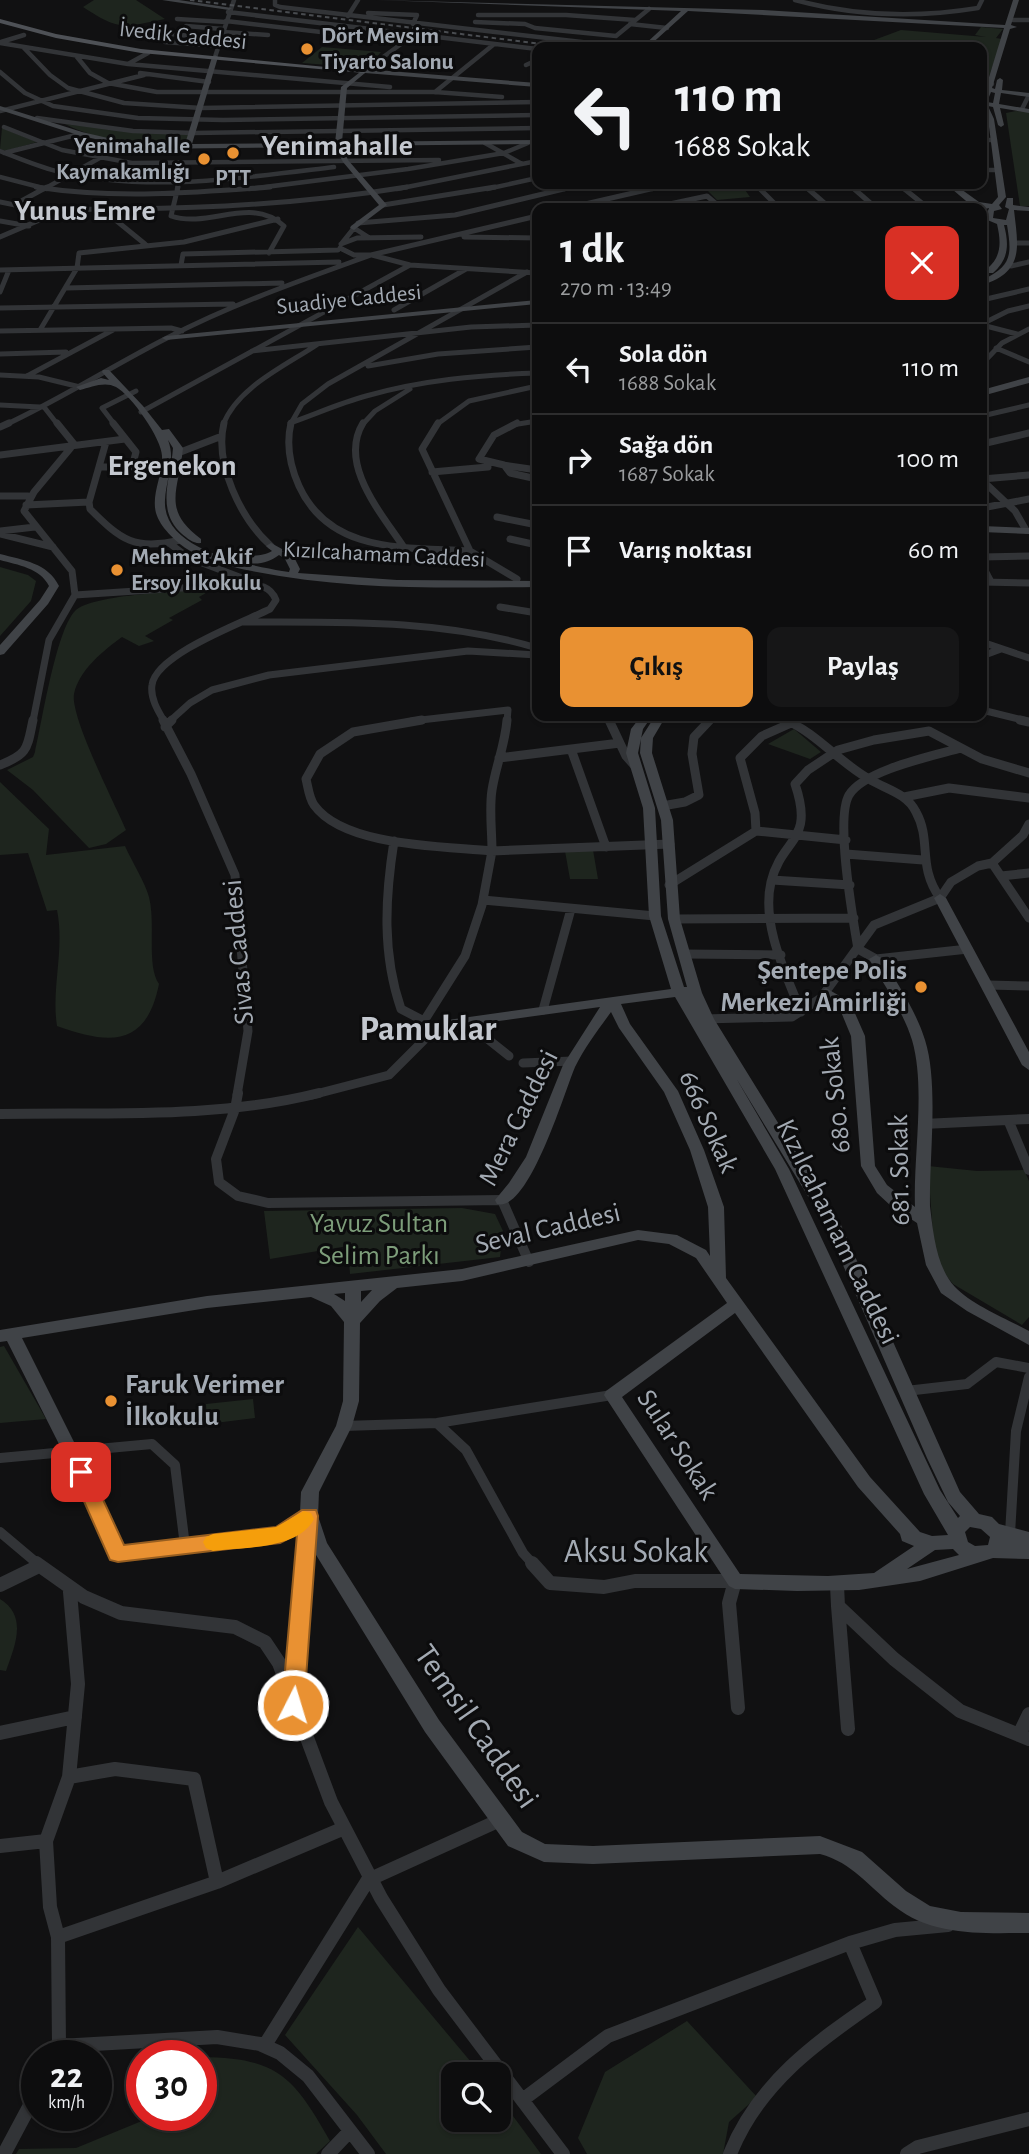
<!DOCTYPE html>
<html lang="tr">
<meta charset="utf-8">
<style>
:root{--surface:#0d0d0e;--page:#161617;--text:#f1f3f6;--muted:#9a9c9e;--line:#2d2d2e;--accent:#e99132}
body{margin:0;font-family:"Alegreya Sans",sans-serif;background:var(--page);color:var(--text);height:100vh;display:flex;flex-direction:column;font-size:26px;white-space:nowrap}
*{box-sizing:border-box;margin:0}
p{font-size:23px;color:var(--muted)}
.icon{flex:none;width:38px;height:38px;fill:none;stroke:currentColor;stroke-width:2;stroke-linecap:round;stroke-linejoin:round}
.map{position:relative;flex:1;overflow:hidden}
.details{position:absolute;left:532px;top:203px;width:455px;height:518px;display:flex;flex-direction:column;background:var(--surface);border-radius:14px;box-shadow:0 2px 5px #0004,0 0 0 2px var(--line)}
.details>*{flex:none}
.guide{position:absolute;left:532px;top:42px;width:455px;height:147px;border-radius:14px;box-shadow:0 2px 5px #0004,0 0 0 2px var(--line);background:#0d0d0e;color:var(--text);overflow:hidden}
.tools{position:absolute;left:441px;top:2062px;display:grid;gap:14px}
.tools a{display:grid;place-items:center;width:70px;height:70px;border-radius:14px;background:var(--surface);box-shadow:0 2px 5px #0004,0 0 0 2px var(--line);font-size:35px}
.speed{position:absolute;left:21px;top:2040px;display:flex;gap:14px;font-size:35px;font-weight:700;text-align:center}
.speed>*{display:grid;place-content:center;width:91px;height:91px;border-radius:50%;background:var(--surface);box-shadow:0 2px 5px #0004,0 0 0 2px var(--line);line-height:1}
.speed small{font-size:18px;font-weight:400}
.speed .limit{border:10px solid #d22;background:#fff;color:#111}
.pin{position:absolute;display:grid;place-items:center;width:60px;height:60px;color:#fff;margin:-30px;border-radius:14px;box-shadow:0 4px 10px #0006}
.me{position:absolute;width:77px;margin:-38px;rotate:5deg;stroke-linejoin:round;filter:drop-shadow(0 0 5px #0008)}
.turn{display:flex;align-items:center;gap:24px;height:147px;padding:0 28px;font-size:32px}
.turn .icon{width:91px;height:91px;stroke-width:2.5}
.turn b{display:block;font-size:49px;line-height:60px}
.round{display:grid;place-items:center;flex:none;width:74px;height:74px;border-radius:14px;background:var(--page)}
.headline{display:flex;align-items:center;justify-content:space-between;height:119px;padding:0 28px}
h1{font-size:42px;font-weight:600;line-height:52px}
.button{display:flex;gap:14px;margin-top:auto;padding:14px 28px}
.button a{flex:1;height:80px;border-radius:14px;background:var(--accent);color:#111;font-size:28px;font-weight:600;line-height:80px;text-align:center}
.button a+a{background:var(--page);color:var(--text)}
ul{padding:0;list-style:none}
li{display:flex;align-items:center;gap:21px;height:91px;padding:0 28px;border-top:2px solid var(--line)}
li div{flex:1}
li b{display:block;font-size:26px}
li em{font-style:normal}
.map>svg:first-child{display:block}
</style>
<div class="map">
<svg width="1029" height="2154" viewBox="0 0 1029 2154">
<rect width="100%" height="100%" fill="#111112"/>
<!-- green -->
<path fill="#1e251e" d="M94,0H136L165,19C124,27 121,32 83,7Z
M981,27L1003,29L996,38L1002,39L985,88H982V47H850L852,41L866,43L901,30L986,37L975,35Z
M322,47L381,52L375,59L343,56L328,65L302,63Z
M1016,111L1029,112V206H1020L1006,113Z
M65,124L72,125L191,134L186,147C144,146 103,143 65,124Z
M2,128L37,142L6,151L0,149Z
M701,184H741L750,197L717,200Z
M0,567L28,575L36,581L31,601L0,636Z
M213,589L199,597L202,600L169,618L173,620L145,636L154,641L139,646L122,637C104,650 79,670 74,694C70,717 115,804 126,830L106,844L89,848L33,790L7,770L33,757L35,752C42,722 56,631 75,611C91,594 187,591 213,589Z
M794,729L821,752L810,759L768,744Z
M0,782L49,829L46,855L125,846C132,862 145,882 149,897C156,924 146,965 159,984C146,1049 108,1044 57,1026C51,988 65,950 57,910L47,911L28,853L0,855Z
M593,850L598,879H570L565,851Z
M928,1166L977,1171L1024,1170L1029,1181V1317L1022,1325L953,1284L935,1262Z
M462,1208L495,1214L503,1231L500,1257L350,1274L348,1246L270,1259L264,1211Z
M4,1346L46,1419L0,1423V1347Z
M253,1399L255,1418L207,1424L206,1404Z
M0,1599C28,1616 15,1646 6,1671L0,1670Z
M358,1927L481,2074H453V2119H499V2097L541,2154H386L357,2115L285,2035Z
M687,2021L757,2097L729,2122L723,2154H587L578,2138L605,2072Z
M201,2057C278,2058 293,2076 330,2141L316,2154H16L19,2149L76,2148L154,2116H201Z"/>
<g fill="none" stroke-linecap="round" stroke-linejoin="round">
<!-- street-far5 -->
<path stroke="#323437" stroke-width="4.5" d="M275,0V5L280,7L625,47
M795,0C854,16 917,18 978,8L982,0
M228,12L537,49
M368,13L417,15L413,24
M478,15H566L635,20
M348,16L358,0
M177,19L226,22
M1013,20H1029
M226,21L347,35
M475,22L525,24L535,28L616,36L649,9
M630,24L667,28
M186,26L223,29
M223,32L268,35
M171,34L220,39
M1,42L24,35
M165,42L218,46
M0,43L128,64L390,87
M24,48L50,75L68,88L124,103L201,108L537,102
M77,57L90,73L108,83L157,92H435L502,97
M215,57L234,0
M128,64L148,53
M526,65L537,60
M364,71L412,36
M0,72L25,93L53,106L138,118L223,120L537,115
M140,73L209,82
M982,83L992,84
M435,92L493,45
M1022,109L1029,95
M0,111L144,75
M37,118L133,131L194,133L537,128
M4,127L62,150L132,163L439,160
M982,140H995
M485,143L522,164
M0,151C18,158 37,166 56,171C146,193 243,178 334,167
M4,153L80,134
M982,170H998
M0,177L47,189
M755,184L760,189
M803,184L808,189
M849,184L854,189
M899,184L904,189
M758,187L801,184
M44,189L123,145
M177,189L183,163
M249,189L408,169L504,153L528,143
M397,189L537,161
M487,189L537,178
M564,189L583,184
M652,189L671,184"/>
<!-- street-far4 -->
<path stroke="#323437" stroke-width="5" d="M36,187C112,199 194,193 270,187
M178,187L171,216C210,229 250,195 284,226L269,253
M758,187L779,208
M758,187H761
M806,187L830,208
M852,187L876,208
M902,187L928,208
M0,202C43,212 85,209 129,209C222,208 315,202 407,187
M14,205L47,187
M383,205L495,187
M568,208L659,187
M651,208L707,196L721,208
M738,208L774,203
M102,209L145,244
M0,221L29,226
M358,223L455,215L572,187
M0,237L63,210
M464,237L537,238
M342,243L354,228L368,237
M1014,243H1029
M341,244L357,238L421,237
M340,248L354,255H371L537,216
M372,255L410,265L537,273
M181,265L183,254L338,250
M1011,266L1029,262
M0,270L339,262
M66,288L282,283
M0,292L9,270
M982,300L1029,289
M0,308L233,304
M394,310L466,269
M982,324L1008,311L1029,306
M982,325L1017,334
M40,330L77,268L79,253L184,242L278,219
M0,331L171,328L182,331
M996,348L1029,362
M252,351L471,327L537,325
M0,354L66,352
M982,364L1002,343L1029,329
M368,366L438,354L537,347
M0,375L39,377L80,387
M27,376L113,330
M0,405L40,407
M44,407L58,425
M141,412L410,265
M982,416L1029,405
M290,423C316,414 340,403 366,396C422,380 479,375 537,373
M5,425C61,399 112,366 167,338C232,304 302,280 371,255
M115,425L102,408L136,391
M223,425C237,387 287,365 318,344
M290,425L302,404L328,384L527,272
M362,425L375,411L410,389
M436,425L469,401L537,386
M512,425L537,421"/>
<!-- street-far3 -->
<path stroke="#323437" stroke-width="7" d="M113,423L136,452L132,467
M224,423C214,464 241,519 271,546
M291,423C286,444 290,466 299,486C330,554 405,547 470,551
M363,423C338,464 381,513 403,546
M438,423L422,449L470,551L517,579
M517,423L494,435L479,459L504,465L510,473L537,479
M0,427L9,423
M106,442L89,502L90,509C121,540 135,551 180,540
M982,444L1029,433
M178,453L222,436
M0,455L125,439
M503,465L537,470
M99,467H165
M432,472L488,467
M982,479L1029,475
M982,480L1015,511L1026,530
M0,496H28
M26,505L89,502
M982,508L1029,499
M497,517L537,525
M0,531L35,527
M0,534L53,547
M510,539L537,545
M169,543L189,558L250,581
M982,557L1029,556
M982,565L991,582
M982,582L1029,583
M75,595L243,584C258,585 270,585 276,600L270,609C244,622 156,654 152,685C150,698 158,711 164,721
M500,607L537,613
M243,622C342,622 441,619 537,648
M982,642L1029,658
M982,656L1001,649
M982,710L1027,721
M607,716L610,721
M778,716L790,721
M33,721L49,640L75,595L72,571L24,511L34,492L74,444L57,423
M170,721L190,703L212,690L269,675L468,651L537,655
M412,721L508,710L507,721
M708,721L713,716
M794,721L806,716"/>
<!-- street-far2 -->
<path stroke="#323437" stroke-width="9" d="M163,720L191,774L235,875L248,1031L237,1095
M422,720L353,732L320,754L306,779C308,787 309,798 314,805C344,847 444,846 492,851
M609,720L626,756L634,765
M786,720C817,734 839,762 869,779C885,789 907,793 916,812C932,841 917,866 940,898
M1020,720L1029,722
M165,727L172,720
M961,748C933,756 864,770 849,795C835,819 853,919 858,949L876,959L968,949
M571,749L606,847
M499,758L620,743
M0,765C29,754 27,748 33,720
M904,797L949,788L1029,798
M662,806L685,802L699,795L692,754L694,737L710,720
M756,831L846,840
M394,841C385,898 382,954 401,1009L424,1021
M492,851L670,844
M492,851C492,831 489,809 492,790C496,765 505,745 507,720
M846,854L923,860
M992,863L1029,918
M1001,876L1029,873
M772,880L850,885
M669,885L756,831L755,813L740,758L762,736L798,720
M483,900L655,916
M674,919L854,918
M684,954L781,955
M988,985L1029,986
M543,1010L571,909
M801,1012C786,974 761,925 771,882C782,837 815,843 795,784L808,770L838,750L874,740L929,731L982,759L1029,773
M702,1019L792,1017L821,998L874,925L940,898L951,882L978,866L992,863L1023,835L1029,824
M465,1021L509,1056
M523,1063L572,1061
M312,1095L389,1075L429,1035L424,1021L465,956L482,905L492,851"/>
<!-- street-far1 -->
<path stroke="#323437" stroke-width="10" d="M238,1093L235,1109L216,1159L219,1182L238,1196L268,1203L502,1200L529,1262
M0,1114C106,1112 216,1119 319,1093
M1009,1122L1029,1170
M923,1124L1029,1119
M906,1391L967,1384L996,1362L1029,1368
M437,1423L466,1450L523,1553L533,1564
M344,1426L437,1423L612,1395
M0,1458L152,1444L175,1465L185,1546
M0,1532L38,1564
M1010,1534L1016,1431L1029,1377
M305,1564L308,1525"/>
<!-- street -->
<path stroke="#323437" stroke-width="14" d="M36,1563L84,1597L121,1613L235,1627L265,1642L279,1663L331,1802L381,1898L439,1990L563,2154
M532,1563L550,1583L604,1587L635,1581H735L729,1603L738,1708
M0,1585L39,1566
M837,1585L838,1606L894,1659L960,1711L1029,1739
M838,1606L848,1729
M293,1698L305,1563
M0,1733L75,1717
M1019,1735L1029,1714
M69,1777L115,1769L194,1779L217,1882
M0,1846L46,1841
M58,1937L217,1882L342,1829
M265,2045L368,1880L500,1820
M59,2046L217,2037L260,2044L280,2053L308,2076L368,2154
M54,2056L59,2046L58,1937L50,1907L46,1841L69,1777L78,1684L70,1592
M525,2098L608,2036L850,1943L895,1930L948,1925
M4,2154L37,2092
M328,2154L349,2132
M730,2154C758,2084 815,2043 875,2002L850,1943
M907,2154L918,2147L1029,2119"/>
<!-- secondary -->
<path fill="#404347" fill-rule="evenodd" d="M162,0H179L232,8L229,10Z
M376,0L763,10L1005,25L1013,0H1019L1011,25L1017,27L1010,29L992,88L995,89L997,80L1000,78L1003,80L1002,90L1029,93V97L1001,93L999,104L1029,109V113L1000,108L1004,125L1001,127L998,125L993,107L988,106L994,119L1006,197L999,205L1002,209L994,211L993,218L1006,220L1009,209L1005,207L1007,198H1013V205L1029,207V211L1014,210C1018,246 1025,272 982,285V280C1012,266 1012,255 1007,225H1004C1009,244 1009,259 993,273H987V269C1002,256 1001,242 997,224L985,219L989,208L982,210L972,206L946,184H954L979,202L992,204L998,197L988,119L982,100L1004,28L688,11L648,47H642L681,11ZM991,92L995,93L993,103L987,102Z
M215,55L218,57L192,144L335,143L341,87L364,69L537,83V87L365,73L347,88L342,142L537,140V144L342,146L348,160L387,205L354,230L350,228L351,226L379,205L343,162L335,147L138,149L78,135L0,110V106L82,132L138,145L185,144L212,57Z
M537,300V304L166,340L162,338L166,336Z
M103,370H109L143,406L162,430L169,429L183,448C179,491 161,509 201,539V543C194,544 188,539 182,534C155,510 171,478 173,448L168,440C176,460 166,479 165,500C162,550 245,564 282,571L289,572L290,569L285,559L279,555C269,563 252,567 241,560C250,553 261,558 272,551L266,546L271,543L293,555L300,569L298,573L397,580L537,581V587C442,588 345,590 252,571C231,567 205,561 187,549C175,541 160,527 156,513C151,494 163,475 162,456C162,439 131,395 116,387C105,381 91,387 80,390L76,387L101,378L109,380L102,372Z
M1029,377V383L982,396V390Z
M982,526L1029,528V534L982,532Z
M0,554C23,560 48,563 59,586L48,604L4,654L0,655V645L40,600L49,586C40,568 18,565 0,560Z
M641,716H652L643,729L638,753L655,808L661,916L684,987H687L668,919L661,820L640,753L641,738L655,716H666L653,738L652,753L673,820L680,919L702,993L714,1019L841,1225L960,1492L979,1514L992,1517L999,1524L1029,1532V1559L993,1558L920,1581L859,1590L797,1591L735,1589L729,1586L604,1395L606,1391L727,1303L696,1258L669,1244L638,1240L462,1281L397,1288L380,1301L360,1323L359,1401L352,1426L319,1492L318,1516L327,1543L439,1720L522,1832L545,1844L593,1846L820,1836L862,1852L906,1891L930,1906L961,1912L1029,1913V1933C983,1933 933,1937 894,1906C868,1886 853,1863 820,1854L593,1864L544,1862L508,1846L425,1732L313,1550L304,1528L280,1541L118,1561L112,1559L63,1452L7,1341L0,1342V1330L207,1296L462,1269L638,1230L677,1235L706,1250L710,1256L708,1207L690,1150L664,1092L619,1028L611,1012C598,1030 585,1047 575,1067C565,1090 529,1213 497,1204L495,1200L509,1183L526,1157L563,1065L600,1007L426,1031L419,1027L426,1023L671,989L649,916L643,808L626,753L631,729ZM675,997L775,1169L924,1494L948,1535L932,1536L920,1532L870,1477L726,1278L724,1207L704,1150L678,1091L630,1024L621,1004ZM736,1078L826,1226L927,1458L948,1502L960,1516L958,1518L940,1490L789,1169ZM372,1290L361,1302V1291ZM345,1293V1301L334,1294ZM311,1297L331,1306L344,1322L343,1401L336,1426L301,1492L300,1512L277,1527L123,1546L79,1452L22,1338L207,1308ZM735,1313L858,1487L900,1534L902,1541L914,1546L874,1573L828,1576L740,1574L622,1397ZM970,1527L981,1529L990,1537L988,1545L975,1546L968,1542L965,1532ZM953,1549L959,1555L907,1569L935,1550Z
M940,894L946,898L1029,1052V1070L1022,1065L934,898Z
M876,955L883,959C898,985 916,1011 925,1040C939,1084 929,1158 930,1206C933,1231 936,1267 955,1287C972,1305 1007,1319 1029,1331V1345L967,1311L941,1293L926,1265L917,1223L891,1206L877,1193L861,1166L851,1036L839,1007L819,992L826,988L850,1002L865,1036L875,1166L887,1185L915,1207C913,1156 926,1088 912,1040C903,1011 884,985 869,959Z"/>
<!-- primary -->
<path fill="#4e5156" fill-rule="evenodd" d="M0,19L56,34L141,49L367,71L364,73L141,53L56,38L0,23Z"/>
<!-- rail -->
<path stroke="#494c50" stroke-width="2" stroke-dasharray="4.5 3.5" stroke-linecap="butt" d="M190,0L541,44"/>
</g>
<!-- route -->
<path fill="#e99132" stroke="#975e20" stroke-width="2" d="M81,1465L88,1467L124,1545L276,1527L302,1510H316L318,1516L304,1705L300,1712L293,1715L285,1712L282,1705L297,1534L280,1543L118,1562L110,1560L71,1472L74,1467Z"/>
<!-- slow -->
<path fill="#f59e0b" d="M304,1511L311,1513L314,1519C298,1550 243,1547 213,1551L206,1548L203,1542L206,1537L213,1534L276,1527Z"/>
<!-- markers -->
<g fill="#e99132" stroke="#0c0c0d" stroke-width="2.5">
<circle cx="307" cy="49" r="7"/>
<circle cx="233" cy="153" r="7"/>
<circle cx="204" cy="159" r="7"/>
<circle cx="117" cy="570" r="7"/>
<circle cx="921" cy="987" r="7"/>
<circle cx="111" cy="1401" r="7"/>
</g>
<g text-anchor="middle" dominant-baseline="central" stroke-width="6" stroke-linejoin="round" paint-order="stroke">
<!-- far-street labels -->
<g font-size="23" fill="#a3aab3" stroke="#0c0c0d">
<text transform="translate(183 36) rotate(6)">İvedik Caddesi</text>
<text transform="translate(349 300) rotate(-6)">Suadiye Caddesi</text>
<text transform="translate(384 555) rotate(3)">Kızılcahamam Caddesi</text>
</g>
<!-- far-poi labels -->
<g font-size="23" font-weight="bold" fill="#a3aab3" stroke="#0c0c0d" text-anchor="start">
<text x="321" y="36">Dört Mevsim<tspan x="321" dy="26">Tiyarto Salonu</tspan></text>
<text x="190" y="146" text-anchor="end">Yenimahalle<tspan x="190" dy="26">Kaymakamlığı</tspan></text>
<text x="233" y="178" text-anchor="middle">PTT</text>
<text x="131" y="557">Mehmet Akif<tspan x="131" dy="26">Ersoy İlkokulu</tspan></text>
</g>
<!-- street labels -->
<g font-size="28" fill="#a3aab3" stroke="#0c0c0d">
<text transform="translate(239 952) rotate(-95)">Sivas Caddesi</text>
<text transform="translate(836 1095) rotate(-96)">680. Sokak</text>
<text transform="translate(519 1118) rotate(-64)">Mera Caddesi</text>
<text transform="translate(708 1122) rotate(66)">666 Sokak</text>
<text transform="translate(900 1170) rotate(-91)">681. Sokak</text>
<text transform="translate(548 1229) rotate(-13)">Seval Caddesi</text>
<text transform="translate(837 1232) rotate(64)">Kızılcahamam Caddesi</text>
<text transform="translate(677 1445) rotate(57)">Sular Sokak</text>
</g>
<!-- poi labels -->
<g font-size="28" font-weight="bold" fill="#a3aab3" stroke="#0c0c0d" text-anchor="end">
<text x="907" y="971">Şentepe Polis<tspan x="907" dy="32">Merkezi Amirliği</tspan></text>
<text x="125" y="1385" text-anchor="start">Faruk Verimer<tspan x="125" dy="32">İlkokulu</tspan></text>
</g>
<!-- park labels -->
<g font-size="28" fill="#7d9d7a" stroke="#0c0c0d">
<text x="379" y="1224">Yavuz Sultan<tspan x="379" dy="32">Selim Parkı</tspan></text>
</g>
<!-- far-district labels -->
<g font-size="30" font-weight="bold" fill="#c4c8cf" stroke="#0c0c0d">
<text x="337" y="146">Yenimahalle</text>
<text x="85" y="211">Yunus Emre</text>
<text x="172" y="466">Ergenekon</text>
</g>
<!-- near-street labels -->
<g font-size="33" fill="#a3aab3" stroke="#0c0c0d">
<text x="636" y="1552">Aksu Sokak</text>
<text transform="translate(476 1727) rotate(55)">Temsil Caddesi</text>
</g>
<!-- district labels -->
<g font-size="35" font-weight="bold" fill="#c4c8cf" stroke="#0c0c0d">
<text x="428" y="1029">Pamuklar</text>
</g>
</g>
</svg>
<div class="tools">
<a><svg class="icon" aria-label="search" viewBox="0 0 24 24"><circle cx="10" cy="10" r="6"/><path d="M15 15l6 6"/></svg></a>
</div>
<div class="speed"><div>22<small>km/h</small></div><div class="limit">30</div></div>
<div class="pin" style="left:81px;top:1472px;background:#d93025"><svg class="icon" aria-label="arrive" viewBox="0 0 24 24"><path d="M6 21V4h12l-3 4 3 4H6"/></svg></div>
<svg class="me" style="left:293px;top:1705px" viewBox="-20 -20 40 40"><circle r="17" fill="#e99132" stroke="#fff" stroke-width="3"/><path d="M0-11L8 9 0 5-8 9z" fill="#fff"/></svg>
<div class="guide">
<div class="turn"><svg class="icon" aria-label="left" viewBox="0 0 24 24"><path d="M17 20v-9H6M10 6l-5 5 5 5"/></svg><div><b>110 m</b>1688 Sokak</div></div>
</div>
<section class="details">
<div class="headline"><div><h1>1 dk</h1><p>270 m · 13:49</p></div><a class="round" style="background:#d93025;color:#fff"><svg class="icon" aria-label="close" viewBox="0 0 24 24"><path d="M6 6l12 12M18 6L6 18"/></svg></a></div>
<ul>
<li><svg class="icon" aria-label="left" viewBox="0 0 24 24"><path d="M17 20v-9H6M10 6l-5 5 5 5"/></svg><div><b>Sola dön</b><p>1688 Sokak</p></div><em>110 m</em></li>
<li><svg class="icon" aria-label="right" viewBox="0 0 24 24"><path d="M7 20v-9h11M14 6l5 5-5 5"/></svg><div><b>Sağa dön</b><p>1687 Sokak</p></div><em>100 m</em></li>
<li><svg class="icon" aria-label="arrive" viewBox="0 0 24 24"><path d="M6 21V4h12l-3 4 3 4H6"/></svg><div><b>Varış noktası</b></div><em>60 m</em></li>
</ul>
<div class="button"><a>Çıkış</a><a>Paylaş</a></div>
</section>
</div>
